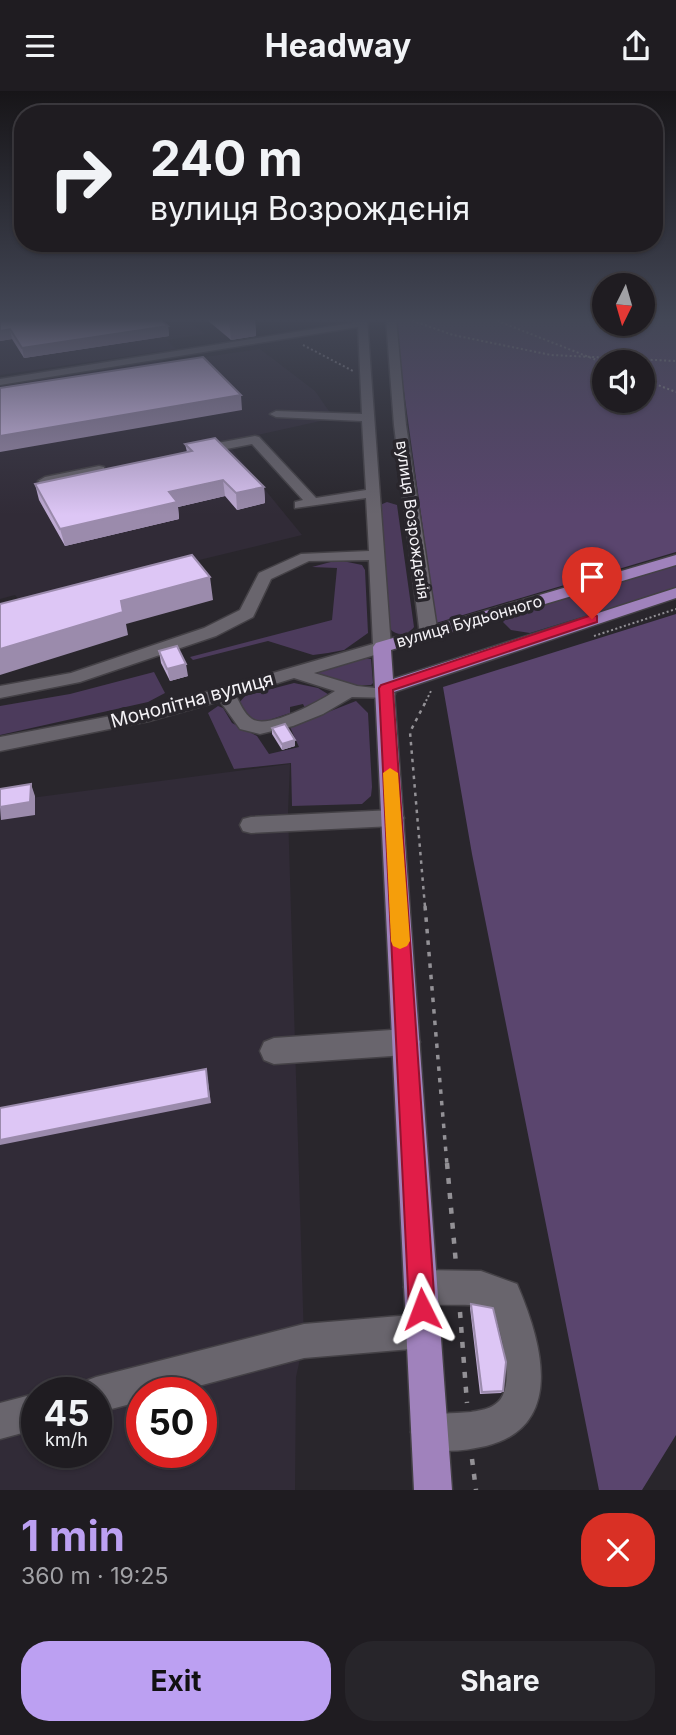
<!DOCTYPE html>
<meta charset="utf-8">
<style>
:root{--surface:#1f1c21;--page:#27252a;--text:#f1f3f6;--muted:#a1a1a5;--line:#3c3a3f;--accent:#bca0f2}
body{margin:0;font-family:Inter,sans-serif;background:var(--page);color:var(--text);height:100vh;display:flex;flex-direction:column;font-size:26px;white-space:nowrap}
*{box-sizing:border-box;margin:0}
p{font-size:23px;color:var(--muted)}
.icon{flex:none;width:38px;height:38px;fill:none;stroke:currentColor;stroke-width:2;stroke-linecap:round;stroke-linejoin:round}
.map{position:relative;height:1399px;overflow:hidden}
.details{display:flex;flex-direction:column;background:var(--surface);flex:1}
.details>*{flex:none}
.guide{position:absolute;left:14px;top:14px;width:649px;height:147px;border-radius:28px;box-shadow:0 2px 5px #0004,0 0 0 2px var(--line);background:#1f1c21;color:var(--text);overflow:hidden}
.needle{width:46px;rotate:185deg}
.tools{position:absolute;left:592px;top:182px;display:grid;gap:14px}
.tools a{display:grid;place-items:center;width:63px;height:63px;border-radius:50%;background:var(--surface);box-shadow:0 2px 5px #0004,0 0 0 2px var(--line);font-size:35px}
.speed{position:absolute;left:21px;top:1286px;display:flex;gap:14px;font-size:35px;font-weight:700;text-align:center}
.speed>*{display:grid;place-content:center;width:91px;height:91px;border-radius:50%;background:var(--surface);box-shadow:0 2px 5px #0004,0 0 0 2px var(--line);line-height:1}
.speed small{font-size:18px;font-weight:400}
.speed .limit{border:10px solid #d22;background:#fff;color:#111}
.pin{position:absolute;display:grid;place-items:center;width:60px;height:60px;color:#fff;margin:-72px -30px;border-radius:50% 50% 50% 0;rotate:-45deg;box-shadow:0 0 7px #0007}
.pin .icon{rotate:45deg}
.me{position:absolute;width:77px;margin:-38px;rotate:357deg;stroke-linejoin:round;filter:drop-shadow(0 0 5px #0008)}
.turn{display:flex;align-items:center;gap:24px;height:147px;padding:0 21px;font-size:32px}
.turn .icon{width:91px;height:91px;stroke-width:2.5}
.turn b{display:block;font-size:49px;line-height:60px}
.round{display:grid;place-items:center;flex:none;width:74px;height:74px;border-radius:28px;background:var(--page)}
.overview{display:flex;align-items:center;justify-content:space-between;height:119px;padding:0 21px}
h1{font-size:42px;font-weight:700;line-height:52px;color:var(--accent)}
.action{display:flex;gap:14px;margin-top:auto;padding:14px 21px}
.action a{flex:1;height:80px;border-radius:28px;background:var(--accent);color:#111;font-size:28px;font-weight:700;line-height:80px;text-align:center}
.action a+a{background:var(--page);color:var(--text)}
header{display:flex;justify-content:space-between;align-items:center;height:91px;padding:0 21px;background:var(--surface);font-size:32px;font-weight:700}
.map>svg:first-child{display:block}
</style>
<header><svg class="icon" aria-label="menu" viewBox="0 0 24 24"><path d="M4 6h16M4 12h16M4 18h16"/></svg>Headway<svg class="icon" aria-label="share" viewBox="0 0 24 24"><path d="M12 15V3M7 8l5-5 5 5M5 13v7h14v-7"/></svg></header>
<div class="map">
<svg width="676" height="1399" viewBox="0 0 676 1399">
<rect width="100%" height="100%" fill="#29262c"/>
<!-- built -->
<path fill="#312b37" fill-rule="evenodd" d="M0,228H186L205,243L167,249L176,258L0,284Z
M260,258L315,300L331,323L325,329L226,351L302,444L22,512L15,504L0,508V294L163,269L165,272Z
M290,673L288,721L304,1250L296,1286L295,1399H0V711ZM37,1302H96V1362H37ZM142,1302H201V1362H142Z"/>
<!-- green -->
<path fill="#4c3b5c" d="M387,411L397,414L414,536C407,545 397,545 390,538L380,414Z
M338,469L362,474L365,479L368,542L344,559L328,562L313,564L268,550L193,569L190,566L332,529L337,477L312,476Z
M676,474V497L530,542L511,539L503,531L512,521Z
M365,567L371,568L373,592L371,594H352L313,583L311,578Z
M154,581L165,602L148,611L0,644V615L70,603Z
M294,592L318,597L331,605L305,617L303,613L290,616V622L263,631L249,628L239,612L245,605Z
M356,610L368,622L372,696L371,705L362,713L292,715L291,672L234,678L208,622L218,615L223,617L232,632L257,645L269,663L299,656L290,636Z"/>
<!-- forest -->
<path fill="#5a456e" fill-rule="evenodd" d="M394,228H604V233H642V228H676V461L436,532ZM604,271H642V310H604Z
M676,523V1344L642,1399H599L472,763L443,596Z"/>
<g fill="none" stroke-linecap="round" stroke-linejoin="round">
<!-- minor casing -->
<g stroke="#444146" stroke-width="3">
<path id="minor" d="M357,228H367L391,556L388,560L314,582L357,595L393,599L395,603L393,607L352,606L323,623L293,635L260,643L240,638L220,610L149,630L0,660V646L148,618L373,553L369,469L309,470L271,488L253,526L216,545L80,591L0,607V595L71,582L204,537L240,519L259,482L301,463L369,460L366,407L295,417V411L303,409L252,353L196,364L190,360L196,356L255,345L259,346L316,407L366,399L362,330L276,326L270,323L276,320L362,323L358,236L0,294V288L358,231ZM294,587L335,600C320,610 268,639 252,628C244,623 240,612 236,605Z
M386,228H396L406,334L438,544L429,549L420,544L394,334Z
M99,375L104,376V382L45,394L38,390L45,386Z
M393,719L401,721L404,727L401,733L393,735L251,742L243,740L240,734L243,728L251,726Z
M406,938L416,942L420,951L416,960L406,964L274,973L264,969L260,960L264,951L274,947Z
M421,1179L481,1180L517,1193C541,1249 567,1335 486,1355C464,1360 438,1363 417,1354L411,1341L417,1328C434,1321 452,1323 471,1321C483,1319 497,1317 503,1304C513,1283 500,1239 493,1218C466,1209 436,1219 409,1208L404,1196L409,1184Z
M423,1223L435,1228L440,1240L435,1252L423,1257L304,1267L172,1302H142V1310L96,1322V1302H79L83,1291L96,1286L304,1233Z
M38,1302L37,1338L0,1348V1312Z"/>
</g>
<!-- major casing -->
<g stroke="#444146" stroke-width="3">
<path id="major" d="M676,464V474L391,559L393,588L676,497V507L394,601L452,1399H414L373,556L376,552Z"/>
</g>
<!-- path-far3 -->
<path stroke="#939196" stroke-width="2" stroke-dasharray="2 2.5" stroke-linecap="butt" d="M408,228L453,244L551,264L676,270
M493,228L604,272
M303,254L353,280
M642,288L676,301
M594,545L676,518
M424,614L432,598"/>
<!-- path-far2 -->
<path stroke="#939196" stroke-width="2.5" stroke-dasharray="3.5 5" stroke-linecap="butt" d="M425,612L410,641L425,816"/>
<!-- path-far1 -->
<path stroke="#939196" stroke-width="3.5" stroke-dasharray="4.5 7" stroke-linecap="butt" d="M425,815L447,1074"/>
<!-- path -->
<path stroke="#939196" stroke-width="4.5" stroke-dasharray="6 9" stroke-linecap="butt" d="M447,1072L456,1173
M460,1221L467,1312
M472,1368L476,1399"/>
<!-- minor -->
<use href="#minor" fill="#69656d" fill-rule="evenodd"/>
<!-- major -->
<use href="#major" fill="#a082bc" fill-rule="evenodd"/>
</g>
<!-- wall -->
<path fill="#beaad3" d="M0,228L168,235L169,245L24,267L12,248L0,250Z
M206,228H255L256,245L231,249Z
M185,353L264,396L265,412L237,419L225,405L178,416L179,428L65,455L39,409L35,393L187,361Z
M159,560L188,585L170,590L161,572Z
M272,637L295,649V655L282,659L272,643Z
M471,1213L503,1300L501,1302L480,1303L470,1217Z"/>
<!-- shaded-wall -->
<path fill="#9b8bac" d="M229,228H255L256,245L231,249Z
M168,235L169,245L24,267L22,257Z
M10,238L12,248L0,250V240Z
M241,304L242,319L0,361V345Z
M223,389L225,405L178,416L179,428L65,455L60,438L169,401Z
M264,396L265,412L237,419L236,402Z
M210,486L213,509L126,533L128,544L0,584V558L121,510Z
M186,573L188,585L170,590L167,578Z
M295,649V655L282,659V653Z
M31,693L35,705V724L1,729L0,716Z
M206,978L211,1012L0,1054V1049Z"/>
<!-- building -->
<path fill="#ddc6f5" stroke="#9b8bac" stroke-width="2" d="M0,228H160L168,235L22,257L10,238L0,240Z
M203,266L241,304L0,345V297Z
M215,347L264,396L236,402L223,389L169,401L177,411L60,438L35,393L192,360L185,353Z
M192,464L210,486L121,510L123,521L0,558V513Z
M177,555L186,573L167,578L159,560Z
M285,633L295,649L282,653L272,637Z
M31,693L30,711L0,716V698Z
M206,978L209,1007L0,1049V1017Z
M471,1213L493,1217L506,1271L503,1300L482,1301Z"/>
<!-- sky -->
<linearGradient id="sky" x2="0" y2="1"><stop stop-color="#171518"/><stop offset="0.54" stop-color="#434756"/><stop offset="1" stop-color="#434756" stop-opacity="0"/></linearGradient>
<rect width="676" height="424" fill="url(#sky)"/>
<!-- route -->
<path fill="#e11d48" stroke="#92132f" stroke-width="2" d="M592,524L597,525V531L393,599L435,1218L431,1227L422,1231L413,1227L409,1218L379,597L381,594Z"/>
<!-- slow -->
<path fill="#f59e0b" d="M390,677L398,682L410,850L407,855L400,858L393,855L391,850L383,682Z"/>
<g text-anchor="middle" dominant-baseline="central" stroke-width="7" stroke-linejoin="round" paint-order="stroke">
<!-- far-street labels -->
<g font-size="16" fill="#f4f2f6" stroke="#29262c">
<text transform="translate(413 429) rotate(82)">вулиця Возрождєнія</text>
<text transform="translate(469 530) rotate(-16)">вулиця Будьонного</text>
</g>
<!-- street labels -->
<g font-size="19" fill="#f4f2f6" stroke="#29262c">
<text transform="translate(192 609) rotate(-15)">Монолітна вулиця</text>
</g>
</g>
</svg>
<div class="tools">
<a><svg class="needle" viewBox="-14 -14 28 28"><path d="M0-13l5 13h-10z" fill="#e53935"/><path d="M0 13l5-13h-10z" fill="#a1a1a5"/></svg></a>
<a><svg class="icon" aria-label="sound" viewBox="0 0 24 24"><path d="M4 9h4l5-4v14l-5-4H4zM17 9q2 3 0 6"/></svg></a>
</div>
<div class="speed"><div>45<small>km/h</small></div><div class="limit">50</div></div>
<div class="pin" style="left:592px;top:528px;background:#d93025"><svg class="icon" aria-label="arrive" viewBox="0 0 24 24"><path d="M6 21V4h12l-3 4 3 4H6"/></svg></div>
<svg class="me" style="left:422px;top:1218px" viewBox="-20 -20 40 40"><path d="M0-17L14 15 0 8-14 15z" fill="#e11d48" stroke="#fff" stroke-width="4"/></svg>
<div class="guide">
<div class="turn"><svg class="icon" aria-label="right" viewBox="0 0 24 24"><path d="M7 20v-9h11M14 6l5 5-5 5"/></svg><div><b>240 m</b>вулиця Возрождєнія</div></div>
</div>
</div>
<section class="details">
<div class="overview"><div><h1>1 min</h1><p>360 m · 19:25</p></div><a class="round" style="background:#d93025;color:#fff"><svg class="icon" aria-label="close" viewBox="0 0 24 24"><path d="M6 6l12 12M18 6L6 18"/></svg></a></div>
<div class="action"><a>Exit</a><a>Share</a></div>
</section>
